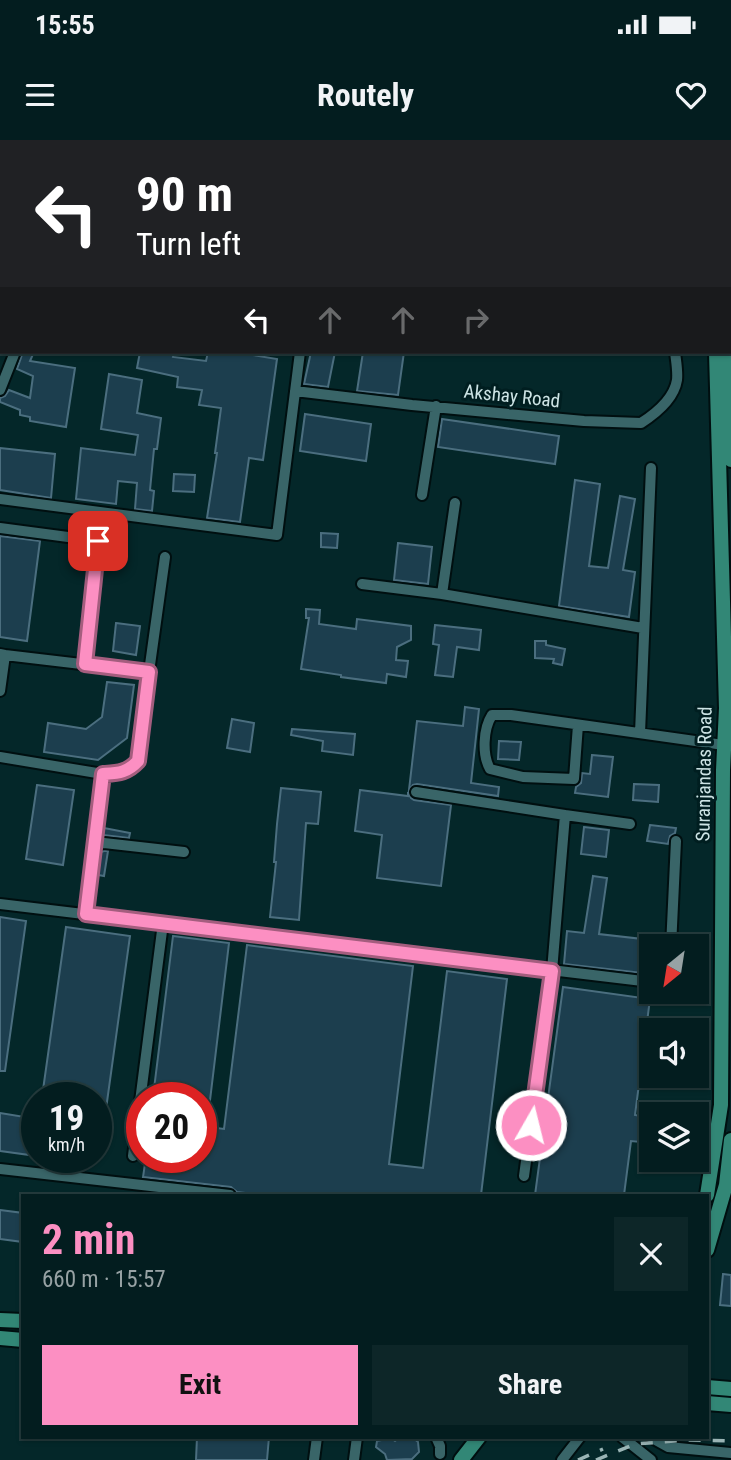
<!DOCTYPE html>
<meta charset="utf-8">
<style>
:root{--surface:#031d1f;--page:#0d2628;--text:#f1f3f6;--muted:#97a2a4;--line:#243b3d;--accent:#fc8fc2}
body{margin:0;font-family:"Roboto Condensed",sans-serif;background:var(--page);color:var(--text);height:100vh;display:flex;flex-direction:column;font-size:26px;white-space:nowrap}
*{box-sizing:border-box;margin:0}
p{font-size:23px;color:var(--muted)}
.icon{flex:none;width:38px;height:38px;fill:none;stroke:currentColor;stroke-width:2;stroke-linecap:round;stroke-linejoin:round}
.map{position:relative;flex:1;overflow:hidden}
.panel{position:absolute;left:21px;top:1054px;width:688px;height:245px;display:flex;flex-direction:column;background:var(--surface);border-radius:0px;box-shadow:0 2px 5px #0004,0 0 0 2px var(--line)}
.panel>*{flex:none}
.banner{position:absolute;left:0px;top:0px;width:732px;height:214px;box-shadow:0 2px 5px #0004,0 0 0 2px var(--line);background:#202124;color:#fff;overflow:hidden}
.needle{width:46px;rotate:210deg}
.tools{position:absolute;left:639px;top:794px;display:grid;gap:14px}
.tools a{display:grid;place-items:center;width:70px;height:70px;border-radius:0px;background:var(--surface);box-shadow:0 2px 5px #0004,0 0 0 2px var(--line);font-size:35px}
.speed{position:absolute;left:21px;top:942px;display:flex;gap:14px;font-size:35px;font-weight:700;text-align:center}
.speed>*{display:grid;place-content:center;width:91px;height:91px;border-radius:50%;background:var(--surface);box-shadow:0 2px 5px #0004,0 0 0 2px var(--line);line-height:1}
.speed small{font-size:18px;font-weight:400}
.speed .limit{border:10px solid #d22;background:#fff;color:#111}
.pin{position:absolute;display:grid;place-items:center;width:60px;height:60px;color:#fff;margin:-30px;border-radius:14px;box-shadow:0 4px 10px #0006}
.me{position:absolute;width:77px;margin:-38px;rotate:8deg;stroke-linejoin:round;filter:drop-shadow(0 0 5px #0008)}
.turn{display:flex;align-items:center;gap:24px;height:147px;padding:0 21px;font-size:32px}
.turn .icon{width:91px;height:91px;stroke-width:2.5}
.turn b{display:block;font-size:49px;line-height:60px}
.lanes{display:flex;align-items:center;height:66px;padding:0 21px;background:#0003;justify-content:center;gap:35px;direction:ltr}
.lanes .off{opacity:.35}
.round{display:grid;place-items:center;flex:none;width:74px;height:74px;border-radius:0px;background:var(--page)}
.headline{display:flex;align-items:center;justify-content:space-between;height:119px;padding:0 21px}
h1{font-size:42px;font-weight:700;line-height:52px;color:var(--accent)}
.cta{display:flex;gap:14px;margin-top:auto;padding:14px 21px}
.cta a{flex:1;height:80px;border-radius:0px;background:var(--accent);color:#111;font-size:28px;font-weight:700;line-height:80px;text-align:center}
.cta a+a{background:var(--page);color:var(--text)}
.status{display:flex;justify-content:space-between;align-items:center;height:49px;padding:0 35px;background:var(--surface);direction:ltr}
.status svg{height:19px;fill:currentColor}
header{display:flex;justify-content:space-between;align-items:center;height:91px;padding:0 21px;background:var(--surface);font-size:32px;font-weight:700}
.map>svg:first-child{display:block}
</style>
<div class="status"><b>15:55</b><svg viewBox="0 0 49 12"><path d="M0 12V9h3v3zM5 12V6h3v6zM10 12V3h3v9zM15 12V0h3v12zM26 1h20v11H26zM47 4h2v5h-2z"/></svg></div>
<header><svg class="icon" aria-label="menu" viewBox="0 0 24 24"><path d="M4 6h16M4 12h16M4 18h16"/></svg>Routely<svg class="icon" aria-label="heart" viewBox="0 0 24 24"><path d="M12 20l-8-8c-3-5 5-10 8-4 3-6 11-1 8 4z"/></svg></header>
<div class="map">
<svg width="731" height="1320" viewBox="0 0 731 1320">
<rect width="100%" height="100%" fill="#042729"/>
<!-- building -->
<path fill="#1c3e4e" stroke="#4b6e7f" stroke-width="2" d="M23,212H34L30,221L75,228L66,287L30,281V277L20,275V270L0,262V258L5,256L9,250L30,258L33,236L17,229Z
M140,212H174L173,217L206,221L208,212H234L277,219L263,320L249,318L240,382L207,378L217,313H215L221,268L199,265L202,250L177,247L178,237L137,228Z
M311,212H335L328,247L304,244Z
M363,212H404L398,255L357,251Z
M109,234L142,240L137,273L161,278L157,309H154L150,350L154,351L152,371L135,369L137,343L118,341L116,364L76,359L81,308L135,315L138,295L101,289Z
M305,274L371,284L366,321L300,311Z
M442,279L559,296L555,324L438,307Z
M0,308L55,314L51,358L0,350Z
M174,334L195,335L194,352L173,351Z
M575,340L600,344L589,426L608,428L620,356L635,359L623,430L635,432L629,477L559,466Z
M321,393L338,394L337,408L321,407Z
M0,396L40,401L27,501L0,497Z
M398,403L432,407L428,444L394,440Z
M306,469L320,470L319,484L356,489L357,479L411,486V500L397,507L396,520L408,521L406,537L387,534L386,543L341,537V535L301,529L309,478H306Z
M116,483L140,486L136,515L113,511Z
M435,485L481,490L479,510L457,507L453,537L435,535L439,505L433,504Z
M535,501H546V505L565,509L562,525L553,523L554,519L535,518Z
M107,542L134,545L127,598L98,620L44,612L48,583L86,589L102,577Z
M465,567L479,569L471,643L499,647L498,656L417,644L413,645L409,650L417,581L463,586Z
M232,579L254,583L250,612L227,608Z
M292,589L355,594L353,615L322,611L323,601L291,595Z
M499,601L521,602L519,620L498,619Z
M592,615L613,617L608,657L575,653L576,647L581,643L582,633L590,634Z
M634,644L659,645L658,662L633,660Z
M37,645L74,650L63,725L26,719Z
M281,648L321,652L318,684L306,683L299,780L270,777L276,722H274L277,684Z
M360,650L408,656V652L411,658L414,660L451,665L441,746L377,738L382,695L355,691Z
M650,685L676,688L675,693L670,696L668,704L647,701Z
M584,687L609,690L606,717L581,714Z
M104,688L130,693L129,698L103,695Z
M104,711H108L104,736L98,735L101,712Z
M593,736L607,738L599,794L651,800V834L564,824L567,791L584,793Z
M0,777L26,781L5,931H0Z
M66,787L130,796L102,998L96,997V957H42Z
M173,796L229,803L207,985L201,984V957H153Z
M247,805L413,826L389,1024L423,1028L447,831L507,839L481,1055H262L237,1052L231,1047L143,1037L146,1017H201V986L224,989Z
M563,847L650,859L635,975L651,978V1003L631,1001L624,1055H535Z
M0,973L37,979V1016L0,1011Z
M0,1070L23,1073V1102L0,1099Z
M723,1134L731,1135V1166L720,1165Z
M197,1297H269L267,1320H196Z
M400,1297H412L418,1302L419,1312L412,1319L387,1320L385,1314L376,1307L377,1301L391,1298L395,1301Z"/>
<g fill="none" stroke-linecap="round" stroke-linejoin="round">
<!-- minor casing -->
<g stroke="#000f10" stroke-width="14">
<path id="minor" d="M647,0V2
M658,0V2
M73,2L74,0
M206,2L207,0
M450,2V0
M0,43L2,44
M0,65L2,62
M0,175L2,171
M0,250L15,212
M295,251L412,265L584,281L641,283C655,274 674,259 677,240C678,231 676,221 675,212
M422,355L436,266
M0,359L277,395L300,212
M0,388L98,401L85,524
M362,444L442,454L643,488
M442,454L455,363
M0,514L5,515L0,551
M5,515L149,532L165,417
M578,585L574,639L523,637L490,629C482,615 483,589 492,575H511L731,606
M640,593L651,328
M0,617L103,634L93,708
M103,634C118,633 127,633 138,621L149,532
M416,652L565,675L552,831L524,1036
M565,675L630,684
M0,764L651,842
M86,774L93,708L97,704L104,703L184,712
M671,807L676,701
M133,1016L163,783
M0,1029L230,1055
M436,1297L440,1306V1314
M622,1297L651,1320
M650,1297L668,1307L731,1313
M314,1320L317,1297
M354,1320L357,1297
M562,1320L580,1297"/>
</g>
<!-- major casing -->
<g stroke="#000f10" stroke-width="18">
<path id="major" d="M698,0V2
M715,0V2
M728,212L731,320
M707,1055L721,965L723,630L726,568L716,212
M707,1110L726,1045L731,1000
M0,1180L23,1181
M0,1198L23,1200
M707,1247L731,1249
M707,1263L731,1265
M461,1320L479,1297"/>
</g>
<!-- minor -->
<use href="#minor" stroke="#396568" stroke-width="10"/>
<!-- major -->
<use href="#major" stroke="#328776" stroke-width="14"/>
<!-- rail -->
<path stroke="#9ab4b5" stroke-width="3.5" stroke-dasharray="12 12" stroke-linecap="butt" d="M578,1320L603,1309
M596,1320L635,1304L688,1300L731,1301"/>
</g>
<g fill="none" stroke-linecap="round" stroke-linejoin="round">
<!-- route casing -->
<g stroke="#a45d7e" stroke-width="18">
<path id="route" d="M98,401L85,524L149,532L138,621C127,633 118,633 103,634L86,774L552,831L531,985"/>
</g>
<!-- route -->
<use href="#route" stroke="#fc8fc2" stroke-width="12"/>
</g>
<g text-anchor="middle" dominant-baseline="central" stroke-width="6" stroke-linejoin="round" paint-order="stroke">
<!-- street labels -->
<g font-size="19" fill="#cde4e5" stroke="#001e20">
<text transform="translate(512 256) rotate(6)">Akshay Road</text>
<text transform="translate(704 634) rotate(-89)">Suranjandas Road</text>
</g>
</g>
</svg>
<div class="tools">
<a><svg class="needle" viewBox="-14 -14 28 28"><path d="M0-13l5 13h-10z" fill="#e53935"/><path d="M0 13l5-13h-10z" fill="#97a2a4"/></svg></a>
<a><svg class="icon" aria-label="sound" viewBox="0 0 24 24"><path d="M4 9h4l5-4v14l-5-4H4zM17 9q2 3 0 6"/></svg></a>
<a><svg class="icon" aria-label="layers" viewBox="0 0 24 24"><path d="M12 4l9 5-9 5-9-5zM3 14l9 5 9-5"/></svg></a>
</div>
<div class="speed"><div>19<small>km/h</small></div><div class="limit">20</div></div>
<div class="pin" style="left:98px;top:401px;background:#d93025"><svg class="icon" aria-label="arrive" viewBox="0 0 24 24"><path d="M6 21V4h12l-3 4 3 4H6"/></svg></div>
<svg class="me" style="left:531px;top:985px" viewBox="-20 -20 40 40"><circle r="17" fill="#fc8fc2" stroke="#fff" stroke-width="3"/><path d="M0-11L8 9 0 5-8 9z" fill="#fff"/></svg>
<div class="banner">
<div class="turn"><svg class="icon" aria-label="left" viewBox="0 0 24 24"><path d="M17 20v-9H6M10 6l-5 5 5 5"/></svg><div><b>90 m</b>Turn left</div></div>
<div class="lanes"><svg class="icon" aria-label="left" viewBox="0 0 24 24"><path d="M17 20v-9H6M10 6l-5 5 5 5"/></svg><svg class="icon off" aria-label="ahead" viewBox="0 0 24 24"><path d="M12 20V5M6 11l6-6 6 6"/></svg><svg class="icon off" aria-label="ahead" viewBox="0 0 24 24"><path d="M12 20V5M6 11l6-6 6 6"/></svg><svg class="icon off" aria-label="right" viewBox="0 0 24 24"><path d="M7 20v-9h11M14 6l5 5-5 5"/></svg></div>
</div>
<section class="panel">
<div class="headline"><div><h1>2 min</h1><p>660 m · 15:57</p></div><a class="round"><svg class="icon" aria-label="close" viewBox="0 0 24 24"><path d="M6 6l12 12M18 6L6 18"/></svg></a></div>
<div class="cta"><a>Exit</a><a>Share</a></div>
</section>
</div>
